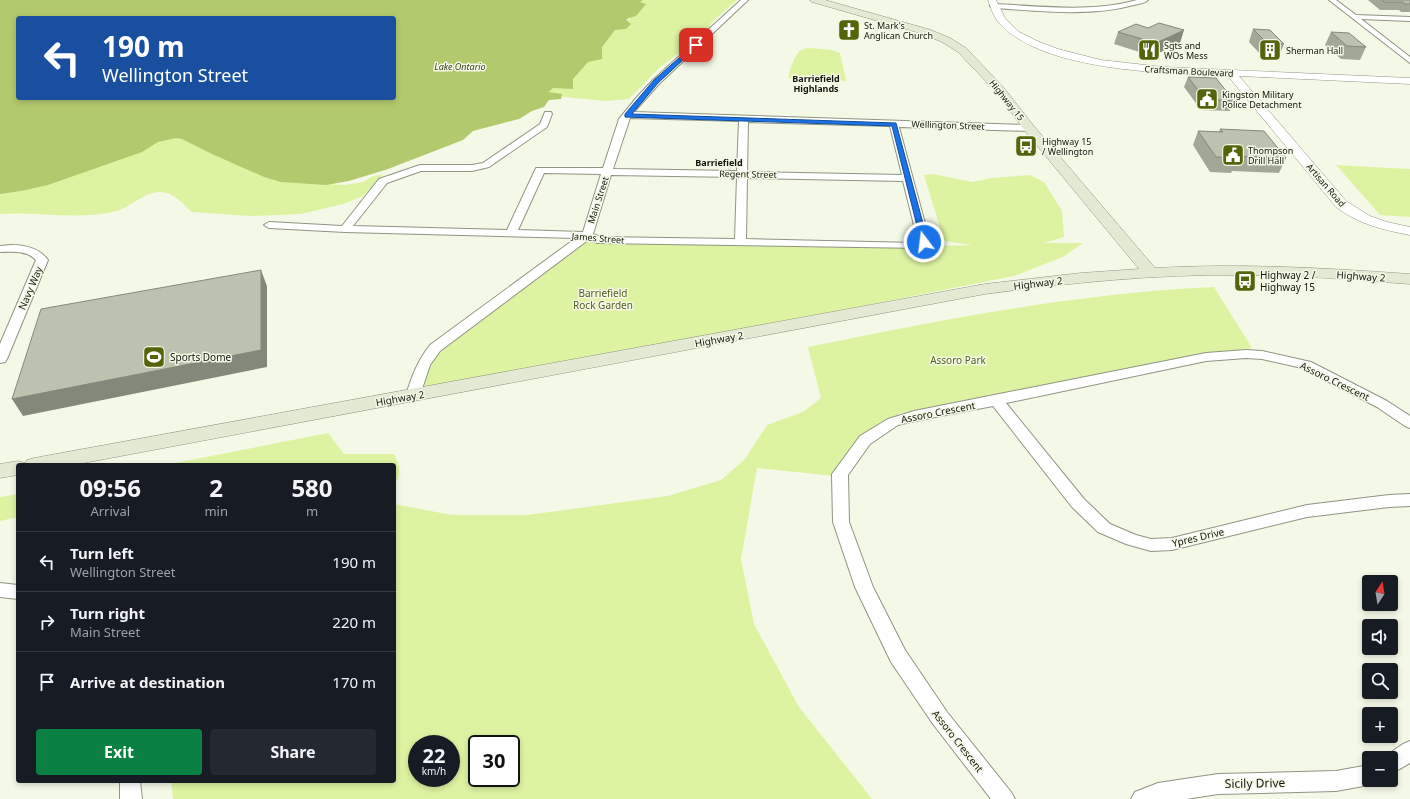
<!DOCTYPE html>
<meta charset="utf-8">
<style>
:root{--surface:#171b24;--page:#242831;--text:#f1f3f6;--muted:#9ea1a6;--line:#363941;--accent:#0b8043}
body{margin:0;font-family:"Noto Sans",sans-serif;background:var(--page);color:var(--text);height:100vh;display:flex;flex-direction:column;font-size:15px;white-space:nowrap}
*{box-sizing:border-box;margin:0}
p{font-size:13px;color:var(--muted)}
.icon{flex:none;width:22px;height:22px;fill:none;stroke:currentColor;stroke-width:2;stroke-linecap:round;stroke-linejoin:round}
.map{position:relative;flex:1;overflow:hidden}
.sheet{position:absolute;left:16px;top:463px;width:380px;height:320px;display:flex;flex-direction:column;background:var(--surface);border-radius:4px;box-shadow:0 2px 6px #0003}
.sheet>*{flex:none}
.guide{position:absolute;left:16px;top:16px;width:380px;height:84px;border-radius:4px;box-shadow:0 2px 6px #0003;background:#1a4fa0;color:#fff;overflow:hidden}
.needle{width:26px;rotate:12deg}
.tools{position:absolute;left:1362px;top:575px;display:grid;gap:8px}
.tools a{display:grid;place-items:center;width:36px;height:36px;border-radius:4px;background:var(--surface);box-shadow:0 2px 6px #0003;font-size:20px}
.speed{position:absolute;left:408px;top:735px;display:flex;gap:8px;font-size:20px;font-weight:700;text-align:center}
.speed>*{display:grid;place-content:center;width:52px;height:52px;border-radius:50%;background:var(--surface);box-shadow:0 2px 6px #0003;line-height:1}
.speed small{font-size:10px;font-weight:400}
.speed .limit{border:2px solid #111;border-radius:6px;background:#fff;color:#111}
.pin{position:absolute;display:grid;place-items:center;width:34px;height:34px;color:#fff;margin:-17px;border-radius:8px;box-shadow:0 2px 6px #0006}
.me{position:absolute;width:44px;margin:-22px;rotate:345deg;stroke-linejoin:round;filter:drop-shadow(0 0 3px #0008)}
.turn{display:flex;align-items:center;gap:14px;height:84px;padding:0 20px;font-size:18px}
.turn .icon{width:52px;height:52px;stroke-width:2.5}
.turn b{display:block;font-size:28px;line-height:34px}
.eta{display:flex;justify-content:space-evenly;align-items:center;height:68px;text-align:center}
.eta b{font-size:24px;font-weight:700;line-height:28px}
.action{display:flex;gap:8px;margin-top:auto;padding:8px 20px}
.action a{flex:1;height:46px;border-radius:4px;background:var(--accent);color:#fff;font-size:16px;font-weight:700;line-height:46px;text-align:center}
.action a+a{background:var(--page);color:var(--text)}
ul{padding:0;list-style:none}
li{display:flex;align-items:center;gap:12px;height:60px;padding:0 20px;border-top:1px solid var(--line)}
li div{flex:1}
li b{display:block;font-size:15px}
li em{font-style:normal}
.map>svg:first-child{display:block}
</style>
<div class="map">
<svg width="1410" height="799" viewBox="0 0 1410 799">
<rect width="100%" height="100%" fill="#f4f9e7"/>
<!-- green -->
<path fill="#def3a2" fill-rule="evenodd" d="M637,0H737L712,22L706,32L658,69L629,99L605,101L554,96L543,84L579,73L583,58L601,49L604,42L602,34L630,19V13Z
M810,48L832,50L840,53L846,81L788,78C792,65 794,48 810,48Z
M185,133L301,182L344,185L364,182L371,177L383,174L363,196L343,204L301,214L251,216L191,212C183,203 172,191 158,192C143,193 131,207 117,211C78,221 39,211 0,214V190L157,138Z
M1336,165L1410,169V217L1380,215Z
M933,174L972,182L992,178L1030,175L1044,182L1062,211L1064,237L1044,243H1083L1063,257L1014,276L413,395L425,359L587,235L598,240L912,247L972,245L944,241L924,175Z
M1214,287L1252,348L1203,354L997,395L900,413L873,433L843,477L757,468L741,559L754,624L799,707L872,799H173L171,781H394V504L452,515H527L668,496L721,480L745,459L767,425L803,412L821,398L808,347C942,320 1077,293 1214,287ZM417,744H451V778H417ZM477,744H511V778H477Z
M328,433L344,454H394C399,463 403,475 394,484V465H165Z
M18,494V517L0,521V497Z"/>
<!-- water -->
<path fill="#b3c96e" fill-rule="evenodd" d="M0,0H643L640,2L646,4L636,16L629,18L626,20L631,24L626,29L615,30L602,47V59L588,62L573,79V89L553,88L549,92L562,94L561,99L549,100L544,107L532,111L519,119L473,131L463,140L388,169L349,181L326,185L281,182L264,177L212,154L182,139L176,138L158,142L142,152L48,185L21,191L0,194ZM18,18H394V98H18Z"/>
<g fill="none" stroke-linecap="round" stroke-linejoin="round">
<!-- minor casing -->
<g stroke="#8f9483" stroke-width="2">
<path id="minor" d="M741,0H748L659,84L634,112L1029,125L1034,128L1029,131L899,127L930,242L923,248L598,243L588,240L440,351L430,365L420,395L418,398L413,400L408,398L406,395C412,376 418,360 430,345L576,238L345,232L269,228L264,225L269,222L342,226L379,179L420,165H472L483,163L540,124L545,112H551L552,114L547,127L489,167L472,171H421L387,183L353,226L507,230L536,168H603L619,119L637,97L653,80ZM630,118L739,121L737,171L613,169ZM748,122L890,126L902,175L747,172ZM544,173L601,174L583,232L518,230ZM611,175L737,177L735,239L600,237L593,234ZM747,178L903,181L918,241L916,243L746,239Z
M1137,0H1148C1145,3 1139,4 1134,5C1089,17 1040,11 994,8L990,6L994,4C1042,6 1090,13 1137,0Z
M1329,0H1336L1356,15L1410,17V21L1361,19L1410,57V63Z
M11,245C26,245 39,248 48,260L7,359L5,362L0,363V344L36,260C26,250 13,252 0,252V246Z
M1246,350L1262,351L1311,362L1387,401L1410,416V428L1405,426L1377,407L1302,368L1262,359L1246,358L1206,361L1006,403L1084,499L1110,524L1136,535L1151,539L1172,538L1307,505L1389,495L1410,494V506L1389,507L1307,517L1172,550L1151,551L1126,544L1098,532L1072,507L993,406L915,421L898,425L870,444L848,475L849,522L873,587L905,650L947,712L1011,792L1015,799H991L933,724L891,662L855,587L833,522L832,474L835,470L860,436L888,419L914,411L1206,353Z
M0,583L18,585V599L0,597Z
M1410,741V763L1391,774V758L1384,757L1403,744Z
M1369,765V780H1377L1376,782L1369,785L1336,791L1218,794L1186,799H1131L1135,792L1158,783L1218,774L1336,771Z
M120,781H140L142,799H120Z"/>
</g>
<!-- tertiary casing -->
<g stroke="#8f9483" stroke-width="1">
<path id="tertiary" d="M988,0H996L1005,18L1019,32L1037,41L1058,49L1101,60L1163,67L1410,78V84L1239,76L1346,201L1370,216L1387,222L1410,227V235C1383,230 1358,224 1336,207L1228,76C1166,73 1045,72 1000,24C994,18 991,8 988,0Z"/>
</g>
<!-- secondary casing -->
<g stroke="#8f9483" stroke-width="1">
<path id="secondary" d="M810,0H825L931,30L950,38L966,48L1004,88L1033,125L1155,268C1240,263 1325,268 1410,274V284C1354,280 1297,275 1241,275C1155,274 1070,283 985,294L73,465H18V475L0,478V464L18,461L25,463L27,460L34,458L985,284L1081,273L1139,269L1025,131L996,92L958,52L942,42L923,34L812,2Z"/>
</g>
<!-- minor -->
<use href="#minor" fill="#fff" fill-rule="evenodd"/>
<!-- tertiary -->
<use href="#tertiary" fill="#fff" fill-rule="evenodd"/>
<!-- secondary -->
<use href="#secondary" fill="#e4e9d4" fill-rule="evenodd"/>
</g>
<!-- wall -->
<path fill="#a3a797" d="M1368,0H1410V12H1401L1399,10H1380Z
M1253,29L1284,44L1279,56H1262L1249,42Z
M1118,32L1180,43L1152,56L1114,44Z
M1331,32L1366,47L1360,60L1341,59L1325,45Z
M1188,77L1234,101L1230,111L1201,110L1184,87Z
M1220,129L1286,158L1279,173L1232,171L1231,173L1210,172L1193,145L1198,131L1219,132Z"/>
<!-- shaded-wall -->
<path fill="#84887b" d="M1184,30L1180,43L1152,56L1156,43Z
M261,270L267,286V367L23,416L12,399Z"/>
<!-- building -->
<path fill="#bdc2b0" stroke="#84887b" d="M1382,0H1410V4H1405L1403,2H1384Z
M1159,23L1184,30L1156,43L1118,32L1136,24L1148,28Z
M1253,29L1270,30L1284,44L1267,43Z
M1331,32L1349,33L1366,47L1347,46Z
M1188,77L1216,78L1234,101L1205,99Z
M1220,129L1264,131L1286,158L1236,156L1237,158L1216,157L1198,131L1223,132Z
M261,270V350L12,399L41,309Z"/>
<!-- route -->
<path fill="#1a73e8" stroke="#114b97" d="M696,43L699,45L698,46L658,83L632,114L896,123L928,242L927,243H922L921,242L892,126L625,117V114L654,80Z"/>
<!-- icons -->
<defs>
<g id="church-square" transform="scale(1.15)"><rect x="-9" y="-9" width="18" height="18" rx="4" fill="#54640a" stroke="#f4f9e7"/><path d="M-1.2-6h2.4v3.5h3.3v2.4h-3.3V6h-2.4V-.1h-3.3v-2.4h3.3Z" fill="#fff"/></g>
<g id="restaurant-square" transform="scale(1.15)"><rect x="-9" y="-9" width="18" height="18" rx="4" fill="#54640a" stroke="#f4f9e7"/><path d="M-5-6h1v4h1v-4h1v4h1v-4h1v5L-1.5 .5V6h-2V.5L-5-1ZM5-6V6H3V1.5H1.5Q1.5-4 5-6Z" fill="#fff"/></g>
<g id="building-square" transform="scale(1.15)"><rect x="-9" y="-9" width="18" height="18" rx="4" fill="#54640a" stroke="#f4f9e7"/><path d="M-4-6H4V6H1V3H-1V6H-4ZM-2.5-4.3h1.7v1.8h-1.7ZM.8-4.3h1.7v1.8H.8ZM-2.5-1h1.7V.8h-1.7ZM.8-1h1.7V.8H.8Z" fill="#fff"/></g>
<g id="civic-square" transform="scale(1.15)"><rect x="-9" y="-9" width="18" height="18" rx="4" fill="#54640a" stroke="#f4f9e7"/><path d="M-.6-6.5H3V-4.5H.6V-3L4-1V1h2V6H-6V1h2V-1L-.6-3ZM-1.2 2.5V6h2.4V2.5Z" fill="#fff"/></g>
<g id="bus-square" transform="scale(1.15)"><rect x="-9" y="-9" width="18" height="18" rx="4" fill="#54640a" stroke="#f4f9e7"/><path d="M-5-6H5V4H4V6H2V4H-2V6H-4V4H-5ZM-3.5-4V0h7V-4ZM-3.5 1.2v1.5H-2V1.2ZM2 1.2v1.5H3.5V1.2Z" fill="#fff"/></g>
<g id="stadium-square" transform="scale(1.15)"><rect x="-9" y="-9" width="18" height="18" rx="4" fill="#54640a" stroke="#f4f9e7"/><path d="M0-5a6.5 5 0 1 0 0 10a6.5 5 0 1 0 0-10ZM-3.5-1.8h7v3.6h-7Z" fill="#fff"/></g>
</defs>
<g fill-rule="evenodd">
<use href="#church-square" x="849" y="30"/>
<use href="#restaurant-square" x="1149" y="50"/>
<use href="#building-square" x="1270" y="50"/>
<use href="#civic-square" x="1207" y="99"/>
<use href="#bus-square" x="1026" y="146"/>
<use href="#civic-square" x="1233" y="155"/>
<use href="#bus-square" x="1245" y="281"/>
<use href="#stadium-square" x="154" y="357"/>
</g>
<g text-anchor="middle" dominant-baseline="central" stroke-width="3" stroke-linejoin="round" paint-order="stroke">
<!-- far-poi labels -->
<g font-size="9" fill="#13150e" stroke="#f4f9e7" text-anchor="start">
<text x="864" y="25">St. Mark's<tspan x="864" dy="10">Anglican Church</tspan></text>
<text x="1164" y="45">Sgts and<tspan x="1164" dy="10">WOs Mess</tspan></text>
<text x="1286" y="50">Sherman Hall</text>
<text x="1222" y="94">Kingston Military<tspan x="1222" dy="10">Police Detachment</tspan></text>
<text x="1042" y="141">Highway 15<tspan x="1042" dy="10">/ Wellington</tspan></text>
<text x="1248" y="150">Thompson<tspan x="1248" dy="10">Drill Hall</tspan></text>
</g>
<!-- far-water labels -->
<g font-size="9" font-style="italic" fill="#353e18" stroke="#f4f9e7">
<text x="460" y="66">Lake Ontario</text>
</g>
<!-- far-street labels -->
<g font-size="9" fill="#13150e" stroke="#f4f9e7">
<text transform="translate(1189 71) rotate(3)">Craftsman Boulevard</text>
<text transform="translate(1007 100) rotate(51)">Highway 15</text>
<text transform="translate(948 125) rotate(2)">Wellington Street</text>
<text transform="translate(748 174) rotate(1)">Regent Street</text>
<text transform="translate(1326 185) rotate(49)">Artisan Road</text>
<text transform="translate(598 200) rotate(-72)">Main Street</text>
<text transform="translate(598 238) rotate(5)">James Street</text>
</g>
<!-- far-neighbourhood labels -->
<g font-size="9" font-weight="bold" fill="#13150e" stroke="#f4f9e7">
<text x="816" y="78">Barriefield<tspan x="816" dy="10">Highlands</tspan></text>
<text x="719" y="162">Barriefield</text>
</g>
<!-- poi labels -->
<g font-size="10" fill="#13150e" stroke="#f4f9e7" text-anchor="start">
<text x="1260" y="275">Highway 2 /<tspan x="1260" dy="12">Highway 15</tspan></text>
<text x="170" y="357">Sports Dome</text>
</g>
<!-- street labels -->
<g font-size="10" fill="#13150e" stroke="#f4f9e7">
<text transform="translate(1361 276) rotate(4)">Highway 2</text>
<text transform="translate(1038 283) rotate(-7)">Highway 2</text>
<text transform="translate(30 288) rotate(-67)">Navy Way</text>
<text transform="translate(719 339) rotate(-10)">Highway 2</text>
<text transform="translate(1335 381) rotate(26)">Assoro Crescent</text>
<text transform="translate(400 398) rotate(-10)">Highway 2</text>
<text transform="translate(938 412) rotate(-11)">Assoro Crescent</text>
<text transform="translate(1198 537) rotate(-13)">Ypres Drive</text>
<text transform="translate(958 741) rotate(52)">Assoro Crescent</text>
</g>
<!-- park labels -->
<g font-size="10" fill="#515f1e" stroke="#f4f9e7">
<text x="603" y="293">Barriefield<tspan x="603" dy="12">Rock Garden</tspan></text>
<text x="958" y="360">Assoro Park</text>
</g>
<!-- near-street labels -->
<g font-size="12" fill="#13150e" stroke="#f4f9e7">
<text transform="translate(1255 783) rotate(-1)">Sicily Drive</text>
</g>
</g>
</svg>
<div class="tools">
<a><svg class="needle" viewBox="-14 -14 28 28"><path d="M0-13l5 13h-10z" fill="#e53935"/><path d="M0 13l5-13h-10z" fill="#9ea1a6"/></svg></a>
<a><svg class="icon" aria-label="sound" viewBox="0 0 24 24"><path d="M4 9h4l5-4v14l-5-4H4zM17 9q2 3 0 6"/></svg></a>
<a><svg class="icon" aria-label="search" viewBox="0 0 24 24"><circle cx="10" cy="10" r="6"/><path d="M15 15l6 6"/></svg></a>
<a>+</a>
<a>−</a>
</div>
<div class="speed"><div>22<small>km/h</small></div><div class="limit">30</div></div>
<div class="pin" style="left:696px;top:45px;background:#d93025"><svg class="icon" aria-label="arrive" viewBox="0 0 24 24"><path d="M6 21V4h12l-3 4 3 4H6"/></svg></div>
<svg class="me" style="left:924px;top:242px" viewBox="-20 -20 40 40"><circle r="17" fill="#1a73e8" stroke="#fff" stroke-width="3"/><path d="M0-11L8 9 0 5-8 9z" fill="#fff"/></svg>
<div class="guide">
<div class="turn"><svg class="icon" aria-label="left" viewBox="0 0 24 24"><path d="M17 20v-9H6M10 6l-5 5 5 5"/></svg><div><b>190 m</b>Wellington Street</div></div>
</div>
<section class="sheet">
<div class="eta">
<div><b>09:56</b><p>Arrival</p></div>
<div><b>2</b><p>min</p></div>
<div><b>580</b><p>m</p></div>
</div>
<ul>
<li><svg class="icon" aria-label="left" viewBox="0 0 24 24"><path d="M17 20v-9H6M10 6l-5 5 5 5"/></svg><div><b>Turn left</b><p>Wellington Street</p></div><em>190 m</em></li>
<li><svg class="icon" aria-label="right" viewBox="0 0 24 24"><path d="M7 20v-9h11M14 6l5 5-5 5"/></svg><div><b>Turn right</b><p>Main Street</p></div><em>220 m</em></li>
<li><svg class="icon" aria-label="arrive" viewBox="0 0 24 24"><path d="M6 21V4h12l-3 4 3 4H6"/></svg><div><b>Arrive at destination</b></div><em>170 m</em></li>
</ul>
<div class="action"><a>Exit</a><a>Share</a></div>
</section>
</div>
